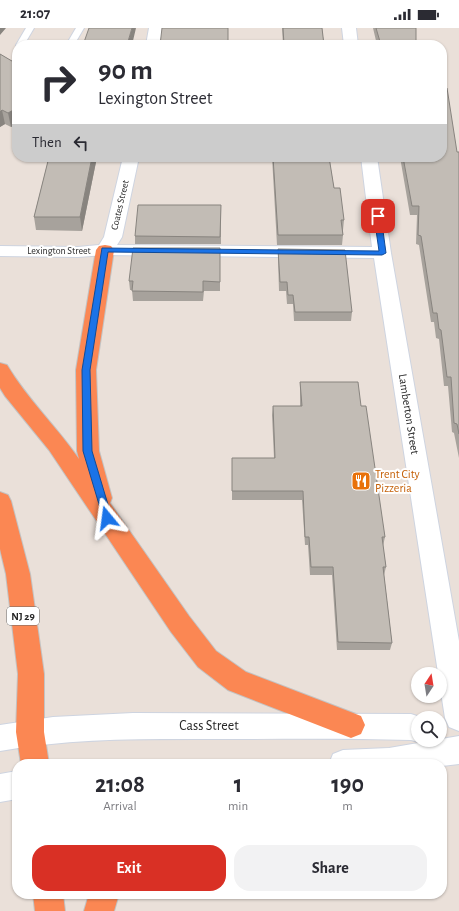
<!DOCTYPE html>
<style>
:root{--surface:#fff;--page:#f2f2f3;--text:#2b2b33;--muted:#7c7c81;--accent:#d93025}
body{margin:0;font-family:"Alegreya Sans",sans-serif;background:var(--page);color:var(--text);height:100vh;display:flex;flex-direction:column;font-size:15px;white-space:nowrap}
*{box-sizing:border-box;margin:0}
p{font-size:13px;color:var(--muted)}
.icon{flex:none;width:22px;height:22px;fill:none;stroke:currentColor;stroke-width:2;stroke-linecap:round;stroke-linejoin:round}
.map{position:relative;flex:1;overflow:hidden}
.side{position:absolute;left:12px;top:731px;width:435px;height:140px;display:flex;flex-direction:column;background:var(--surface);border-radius:16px;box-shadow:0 1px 3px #0004}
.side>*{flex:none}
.top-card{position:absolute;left:12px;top:12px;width:435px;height:122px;border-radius:16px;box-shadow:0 1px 3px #0004;background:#fff;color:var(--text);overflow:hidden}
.needle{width:26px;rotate:12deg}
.controls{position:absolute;left:411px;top:639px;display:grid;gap:8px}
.controls a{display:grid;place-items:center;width:36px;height:36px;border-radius:50%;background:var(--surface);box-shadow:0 1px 3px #0004;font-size:20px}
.pin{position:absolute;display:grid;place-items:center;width:34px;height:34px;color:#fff;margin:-17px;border-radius:8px;box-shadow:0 2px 6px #0006}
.me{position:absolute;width:44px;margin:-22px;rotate:344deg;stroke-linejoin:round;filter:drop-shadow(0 0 3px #0008)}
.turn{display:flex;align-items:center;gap:14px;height:84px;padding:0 20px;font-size:18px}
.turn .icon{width:52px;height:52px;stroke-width:2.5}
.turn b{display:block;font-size:28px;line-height:34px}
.then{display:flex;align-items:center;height:38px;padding:0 20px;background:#0003;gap:8px;font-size:15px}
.eta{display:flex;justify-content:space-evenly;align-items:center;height:68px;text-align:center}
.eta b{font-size:24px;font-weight:700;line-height:28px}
.action{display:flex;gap:8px;margin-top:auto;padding:8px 20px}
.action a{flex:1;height:46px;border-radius:16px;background:var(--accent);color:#fff;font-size:16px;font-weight:700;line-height:46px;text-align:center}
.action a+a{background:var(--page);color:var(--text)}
.status{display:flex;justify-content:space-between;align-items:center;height:28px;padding:0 20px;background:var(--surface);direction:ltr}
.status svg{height:11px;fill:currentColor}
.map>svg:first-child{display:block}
</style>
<div class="status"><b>21:07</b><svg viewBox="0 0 49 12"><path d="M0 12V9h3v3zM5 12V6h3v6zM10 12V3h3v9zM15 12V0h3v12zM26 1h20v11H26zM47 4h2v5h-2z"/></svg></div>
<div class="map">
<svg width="459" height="883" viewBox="0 0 459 883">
<rect width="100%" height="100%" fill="#eae0d9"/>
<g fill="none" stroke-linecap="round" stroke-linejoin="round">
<!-- lane casing -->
<g stroke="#ced4e0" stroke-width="2">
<path id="lane" d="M26,0H34L24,17H17V19L16,17Z
M76,0H84L74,17H66Z"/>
</g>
<!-- street casing -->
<g stroke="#ced4e0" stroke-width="2">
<path id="street" d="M149,0H163L160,17H146Z
M342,0H356L358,17H344Z
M123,129H139L122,209L117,217L372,219L361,129H377L391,225L459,613V703L449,699L445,690L374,230L105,227L78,229L0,228V218L78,219L99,217L104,209Z"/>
</g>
<!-- secondary casing -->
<g stroke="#ced4e0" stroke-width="2">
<path id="secondary" d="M133,685L411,686L423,690H418V712H423L418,714L411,712C345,710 280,711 214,711C142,711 71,710 0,723V697L53,689Z
M459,708V736L442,738V736H329L333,726L343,722L389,720Z
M17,743V771L0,774V746Z"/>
</g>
<!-- highway casing -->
<g stroke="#c3c3c3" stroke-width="2">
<path id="highway" d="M105,217L111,218L114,222L96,342L99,423L112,470L110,475L189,588L216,623L246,644L361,688L365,697L361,706L351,710L228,662L198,639L171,604L49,422L5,368L0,360V335L7,337C27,371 57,399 79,431L77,423L76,342L96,222L99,218Z
M0,464L8,467L11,473L30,546L44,646V704L49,736H21L16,704L18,646L6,546L0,521Z
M33,866H63L65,883H35Z
M89,866H119L114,883H84Z"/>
</g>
<!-- lane -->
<use href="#lane" fill="#fff" fill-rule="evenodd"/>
<!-- street -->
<use href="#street" fill="#fff" fill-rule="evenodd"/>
<!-- secondary -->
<use href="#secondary" fill="#fff" fill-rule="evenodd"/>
<!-- highway -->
<use href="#highway" fill="#fb8753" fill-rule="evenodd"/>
</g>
<!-- wall -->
<path fill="#a7a29c" d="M282,0H322L324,17H283Z
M373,0H416V15L420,17H377Z
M0,26L17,36V96L11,99L5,96L0,99Z
M457,124L459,125V430L454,405L452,404L448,358H444L439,311L436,310L434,294H431L419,217L416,216L417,187H410L400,129H442Z
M36,129H101L99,134H96L82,203L36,202L34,189L48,133L37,132Z
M272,129H329L334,160L344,192L343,202V207L342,217H277Z
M221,177V216H135V208Z
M278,221L352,284L351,293H294L293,276H287L286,263H279L278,230Z
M220,230V263H204L203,273H133L132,262H130L129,253Z
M300,354L361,378L385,509L383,518L386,539L384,547L392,615L390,622H337L332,547H310L308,517H305L302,472H232V430H274L272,387L273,378H300Z"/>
<!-- shaded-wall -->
<path fill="#88847f" d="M0,0H6L0,7Z
M132,0H136L132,17H127Z
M17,80V96L11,99L8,85Z
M2,82L5,96L0,99V84Z
M92,129H95L96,134L82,203L80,189Z
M98,129H101L99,134Z"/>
<!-- building -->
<path fill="#c2bcb5" stroke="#88847f" d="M89,0H132L127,17H83Z
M162,0H228V17H160Z
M283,0H322L324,17H284Z
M376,0H416V15H420V17H381Z
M0,26L17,36V80L8,85L2,82L0,84Z
M442,60H447L457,124H459V406L457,396L454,395L451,349H447L441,302L439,301L437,285H433L421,208L418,207L419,178H412L403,129H442Z
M49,129H92L80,189H34Z
M273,129H329L334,160H340L344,192H341L343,207H278Z
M138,177H221L220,209L135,208Z
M133,220H220V254L203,253V264L132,263L133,253H129Z
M278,221L345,222L352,284H295L293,267H288L287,254H280Z
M300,354H358L361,378H366L385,509H382L386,539H383L392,615L338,614L333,539H311L309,509H305L303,463H232V430H275L273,378H302Z"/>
<!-- route -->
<path fill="#1a73e8" stroke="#114b97" d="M378,186L381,188L386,225L382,227L108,224L90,342L92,423L112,490L107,494L104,493L83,423L82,342L102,220L379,223L374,188Z"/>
<!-- icons -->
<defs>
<g id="restaurant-square" transform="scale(1)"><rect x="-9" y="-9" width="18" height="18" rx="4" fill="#e8710a" stroke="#fff"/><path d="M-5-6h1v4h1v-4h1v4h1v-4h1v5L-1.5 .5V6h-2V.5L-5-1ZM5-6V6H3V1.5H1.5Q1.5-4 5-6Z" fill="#fff"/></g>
</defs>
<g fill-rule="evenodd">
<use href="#restaurant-square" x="361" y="453"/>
</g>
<g text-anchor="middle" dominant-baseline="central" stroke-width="4" stroke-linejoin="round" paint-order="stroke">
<!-- far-street labels -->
<g font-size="10" fill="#272727" stroke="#fff">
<text transform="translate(120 177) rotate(-77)">Coates Street</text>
<text x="59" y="223">Lexington Street</text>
</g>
<!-- shield labels -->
<rect fill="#fff" stroke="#686868" stroke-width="1" x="7" y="579" width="32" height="18" rx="3"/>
<g font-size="11" font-weight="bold" fill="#272727">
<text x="23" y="588">NJ 29</text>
</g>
<!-- street labels -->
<g font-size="12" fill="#272727" stroke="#fff">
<text transform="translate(409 386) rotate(81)">Lamberton Street</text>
</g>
<!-- food labels -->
<g font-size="12" fill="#c56008" stroke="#fff" text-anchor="start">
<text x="375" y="446">Trent City<tspan x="375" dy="14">Pizzeria</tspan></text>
</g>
<!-- near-street labels -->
<g font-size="14" fill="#272727" stroke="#fff">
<text x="209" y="698">Cass Street</text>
</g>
</g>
</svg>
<div class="controls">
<a><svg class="needle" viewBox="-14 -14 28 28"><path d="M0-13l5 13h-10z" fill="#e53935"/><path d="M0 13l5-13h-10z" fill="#7c7c81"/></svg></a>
<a><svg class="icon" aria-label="search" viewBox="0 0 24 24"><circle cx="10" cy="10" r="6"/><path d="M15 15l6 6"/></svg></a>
</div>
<div class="pin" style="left:378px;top:188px;background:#d93025"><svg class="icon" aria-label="arrive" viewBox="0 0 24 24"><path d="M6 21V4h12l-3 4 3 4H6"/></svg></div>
<svg class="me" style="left:107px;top:490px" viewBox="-20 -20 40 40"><path d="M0-17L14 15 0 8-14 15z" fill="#1a73e8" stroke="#fff" stroke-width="4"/></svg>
<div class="top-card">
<div class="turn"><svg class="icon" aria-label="right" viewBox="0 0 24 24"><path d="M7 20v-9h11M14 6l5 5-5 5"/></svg><div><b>90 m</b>Lexington Street</div></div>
<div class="then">Then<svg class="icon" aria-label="left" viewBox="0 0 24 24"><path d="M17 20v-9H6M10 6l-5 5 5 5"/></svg></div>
</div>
<section class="side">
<div class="eta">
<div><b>21:08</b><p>Arrival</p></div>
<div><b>1</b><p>min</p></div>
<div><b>190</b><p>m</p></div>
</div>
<div class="action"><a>Exit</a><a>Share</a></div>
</section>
</div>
